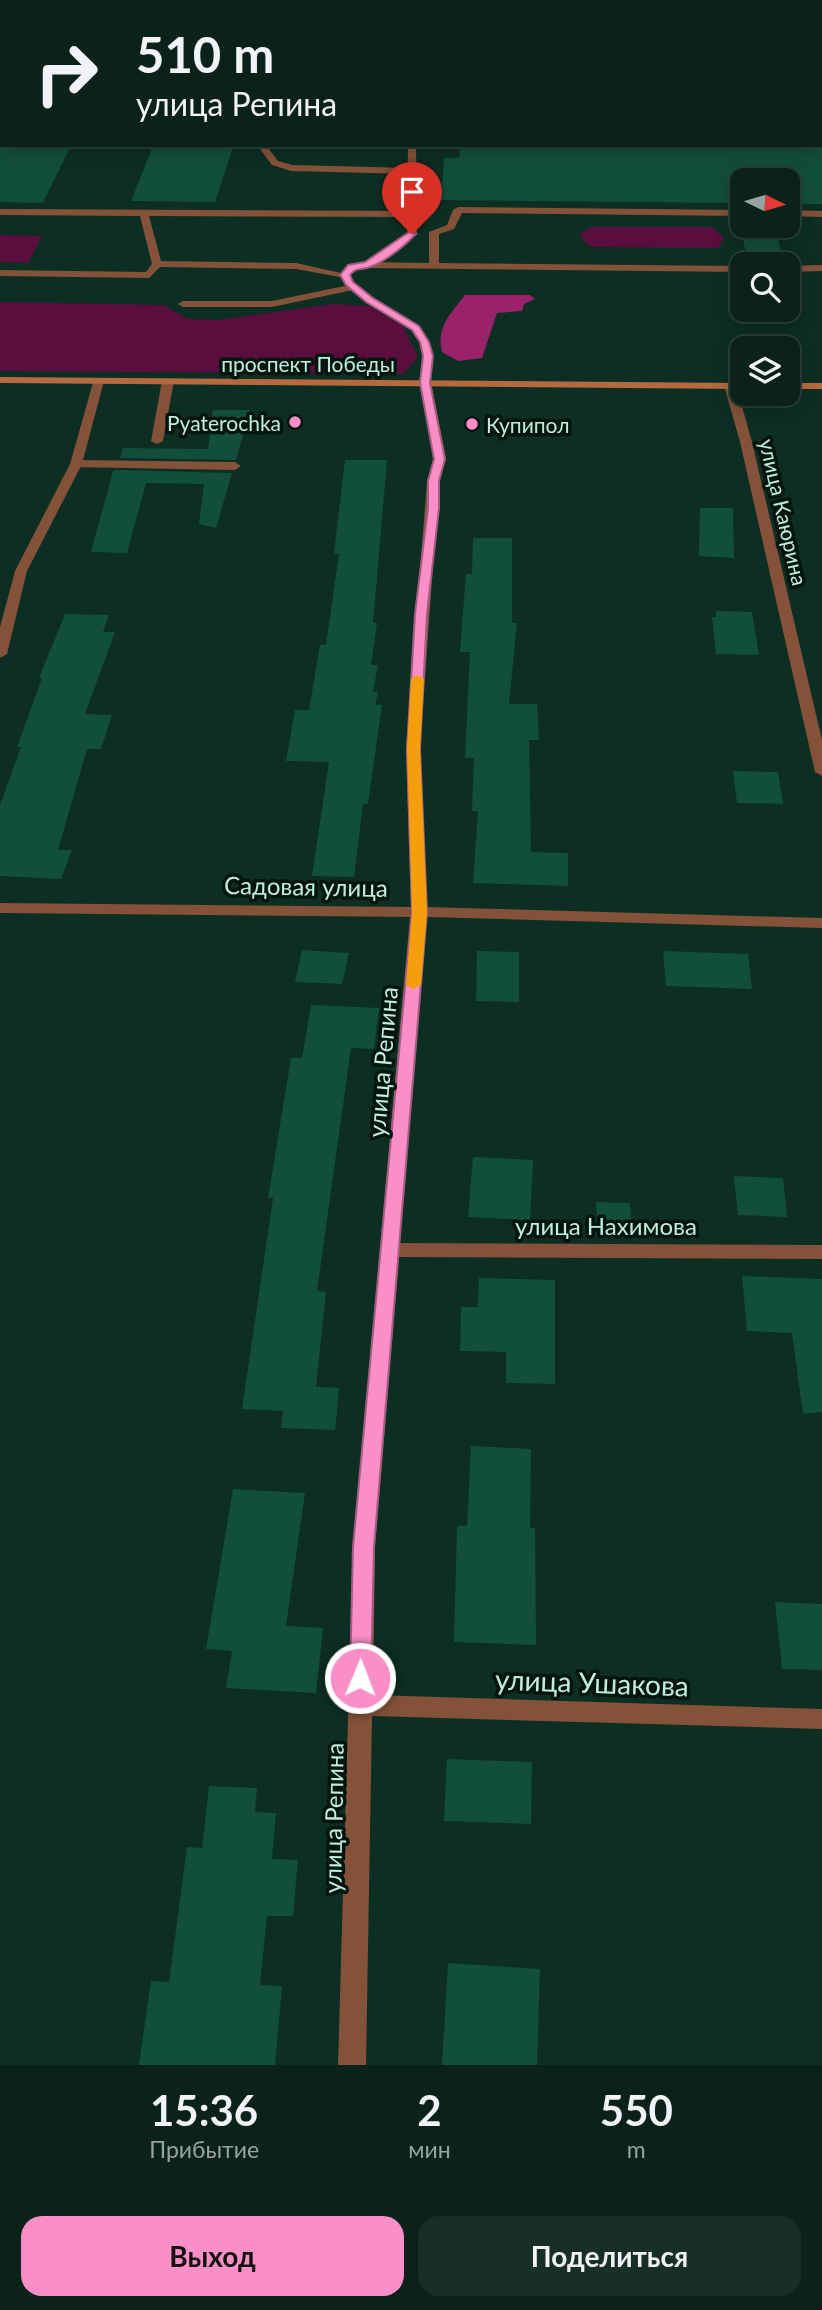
<!DOCTYPE html>
<html lang="ru">
<meta charset="utf-8">
<style>
:root{--surface:#0a221a;--page:#182f27;--text:#f1f3f6;--muted:#99a4a2;--line:#2a3f39;--accent:#fa8fc7}
body{margin:0;font-family:Lato,sans-serif;background:var(--page);color:var(--text);height:100vh;display:flex;flex-direction:column;font-size:26px;white-space:nowrap}
*{box-sizing:border-box;margin:0}
p{font-size:23px;color:var(--muted)}
.icon{flex:none;width:38px;height:38px;fill:none;stroke:currentColor;stroke-width:2;stroke-linecap:round;stroke-linejoin:round}
.map{position:relative;height:2065px;overflow:hidden}
.side{display:flex;flex-direction:column;background:var(--surface);flex:1}
.side>*{flex:none}
.banner{position:absolute;left:0px;top:0px;width:822px;height:147px;box-shadow:0 4px 18px #0003,0 0 0 2px var(--line);background:#0a221a;color:var(--text);overflow:hidden}
.needle{width:46px;rotate:95deg}
.controls{position:absolute;left:730px;top:168px;display:grid;gap:14px}
.controls a{display:grid;place-items:center;width:70px;height:70px;border-radius:14px;background:var(--surface);box-shadow:0 4px 18px #0003,0 0 0 2px var(--line);font-size:35px}
.pin{position:absolute;display:grid;place-items:center;width:60px;height:60px;color:#fff;margin:-72px -30px;border-radius:50% 50% 50% 0;rotate:-45deg;box-shadow:0 0 7px #0007}
.pin .icon{rotate:45deg}
.me{position:absolute;width:77px;margin:-38px;rotate:1deg;stroke-linejoin:round;filter:drop-shadow(0 0 5px #0008)}
.turn{display:flex;align-items:center;gap:24px;height:147px;padding:0 21px;font-size:32px}
.turn .icon{width:91px;height:91px;stroke-width:2.5}
.turn b{display:block;font-size:49px;line-height:60px}
.eta{display:flex;justify-content:space-evenly;align-items:center;height:119px;text-align:center}
.eta b{font-size:42px;font-weight:700;line-height:49px}
.cta{display:flex;gap:14px;margin-top:auto;padding:14px 21px}
.cta a{flex:1;height:80px;border-radius:21px;background:var(--accent);color:#111;font-size:28px;font-weight:700;line-height:80px;text-align:center}
.cta a+a{background:var(--page);color:var(--text)}
.map>svg:first-child{display:block}
</style>
<div class="map">
<svg width="822" height="2065" viewBox="0 0 822 2065">
<rect width="100%" height="100%" fill="#0d2e23"/>
<!-- green -->
<path fill="#5a0e3d" d="M591,227H712L724,238L718,248L593,247L585,243L580,234Z
M0,235L42,236L28,263L0,262Z
M0,302L163,305L188,319L218,320L333,304L369,306L403,326L418,357L403,374L0,371Z"/>
<!-- forest -->
<path fill="#9a226b" d="M465,295H530L535,299L524,304L522,311L497,313L482,358L458,361L442,352C436,328 450,314 465,295Z"/>
<!-- building -->
<path fill="#124e3c" d="M0,145H71L43,203L0,202Z
M461,145H822V204H788V180H742V207H737L736,203L441,200L444,158H459Z
M153,146L233,147L215,202L131,201Z
M739,219H742V226H775L784,264H748Z
M213,410H250L236,460L120,458L123,448L208,449Z
M345,460H387L373,623H377L371,665H378L373,692H378L375,705H382L368,804H363L354,877L312,876L329,762L286,761L295,710H309L320,645H326L339,554L334,553Z
M113,471L116,470L232,473L216,528L199,524L204,484L146,483L127,553L91,552Z
M700,508H733L734,558L699,556Z
M473,538H512V623H517L509,704H537L539,740H529L531,852L568,853V886L473,883L478,811H472L474,758H465L470,652H460L466,574H472Z
M716,611L752,612L759,655L716,654L712,617H716Z
M65,614L109,615L103,632H115L85,714L112,715L101,749H87L58,850H72L61,879L0,876V805L21,747H17L42,678H39Z
M733,771L778,772L783,804L737,803Z
M302,950L349,953L342,984L295,982Z
M477,951L519,952V1002L476,1001Z
M663,951L748,954L752,989L666,986Z
M311,1005L379,1008L374,1049L351,1048L317,1291L326,1292L316,1387L339,1388L335,1430L281,1428L283,1411L242,1409L273,1198H268L291,1058H302Z
M473,1157L533,1160L530,1220L468,1217Z
M734,1176L783,1178L787,1217L738,1215Z
M596,1202L630,1203L632,1233L598,1232Z
M742,1276L822,1279V1412L803,1414L792,1333L747,1331Z
M479,1278L555,1280V1384L506,1383V1352L460,1351L461,1307H478Z
M471,1446L531,1449L530,1528H535L536,1645L454,1642L457,1526H467Z
M233,1489L305,1493L286,1626L323,1628L316,1693L226,1688L232,1651L206,1649Z
M775,1602L822,1604V1670L782,1669Z
M447,1759L532,1762L531,1824L444,1821Z
M209,1786L257,1788L255,1812L276,1813L272,1859L298,1860L293,1916H267L260,1985L282,1986L275,2065H139L151,1981L169,1982L187,1847L202,1848Z
M448,1963L540,1969L537,2065H442Z"/>
<g fill="none" stroke-linecap="round" stroke-linejoin="round">
<!-- lane -->
<path fill="#835238" fill-rule="evenodd" d="M145,0H153V2H145Z
M357,0H365V2H357Z
M0,3H2V7H0Z
M0,57H2V61H0Z
M0,136H2V142H0Z
M257,145H266L278,161L292,165L411,168L415,171L411,174L291,171L272,165Z
M458,207L742,210V216L462,213L454,229L439,234V263L742,266V272L367,268L362,265L367,262L429,263V232L447,225L453,210Z
M0,209L413,211L418,214L413,217L149,216L161,261L296,263L350,275L345,278L296,269L160,267L149,278L0,276V270L146,272L152,264L140,216L0,215Z
M788,210L822,211V217L788,216Z
M822,265V271L788,272V266Z
M354,284L359,287L358,289L272,307H183L178,304L183,301H272Z
M168,378L174,381L163,441L157,444L151,441L162,381Z
M76,460L235,462L241,466L235,470L72,467L70,464Z"/>
<!-- street -->
<path fill="#835238" fill-rule="evenodd" d="M418,0H426V2H418Z
M408,145H416L417,234L370,267L354,270L350,275L353,281L374,298L419,326L429,342L433,356L431,382L446,459L439,481L420,749L427,907L822,918V928L427,917L400,1243L822,1245V1259L399,1257L375,1547L373,1695L822,1709V1729L372,1716L366,2065H338L353,1547L410,917L0,913V903L411,907L406,749L427,481L434,459L419,382L423,356L419,342L411,330L366,302L345,285L340,275L347,265L364,262L407,233Z
M94,379L104,381L82,464L27,571L7,654L0,658V627L15,571L70,464Z
M730,382L736,385L752,442L822,740V776L815,772L740,442L724,385Z"/>
<!-- secondary -->
<path fill="#b6693e" fill-rule="evenodd" d="M0,377L742,383V389L0,383Z
M788,383H822V389H788Z"/>
</g>
<!-- route -->
<path fill="#fa8fc7" stroke="#a25d81" stroke-width="2" d="M409,232L416,234C404,246 386,261 370,267C361,270 356,267 350,275L353,282L373,298L419,326L429,342L433,356L430,383L445,459L439,481V508L427,614L420,749L427,912L374,1547L371,1678L368,1685L360,1688L353,1685L350,1678L353,1547L412,912L407,749L415,614L428,508V481L434,459L420,383L423,356L420,342L412,330L366,302L346,285L340,275L348,265L365,262Z"/>
<!-- slow -->
<path fill="#f59e0b" d="M417,675L424,679L420,749L427,912L421,985L413,989L406,985L412,912L407,749L411,679Z"/>
<!-- markers -->
<g fill="#fa8fc7" stroke="#01150e" stroke-width="2.5">
<circle cx="295" cy="422" r="7"/>
<circle cx="472" cy="424" r="7"/>
</g>
<g text-anchor="middle" dominant-baseline="central" stroke-width="7" stroke-linejoin="round" paint-order="stroke">
<!-- far-street labels -->
<g font-size="21" fill="#bfeedb" stroke="#01150e">
<text x="308" y="363">проспект Победы</text>
<text transform="translate(784 512) rotate(77)">улица Каюрина</text>
</g>
<!-- far-poi labels -->
<g font-size="21" fill="#bfeedb" stroke="#01150e" text-anchor="end">
<text x="281" y="422">Pyaterochka</text>
<text x="486" y="424" text-anchor="start">Купипол</text>
</g>
<!-- street labels -->
<g font-size="24" fill="#bfeedb" stroke="#01150e">
<text transform="translate(306 886) rotate(1)">Садовая улица</text>
<text transform="translate(382 1062) rotate(-85)">улица Репина</text>
<text x="606" y="1225">улица Нахимова</text>
<text transform="translate(333 1818) rotate(-89)">улица Репина</text>
</g>
<!-- near-street labels -->
<g font-size="28" fill="#bfeedb" stroke="#01150e">
<text transform="translate(592 1682) rotate(2)">улица Ушакова</text>
</g>
</g>
</svg>
<div class="controls">
<a><svg class="needle" viewBox="-14 -14 28 28"><path d="M0-13l5 13h-10z" fill="#e53935"/><path d="M0 13l5-13h-10z" fill="#99a4a2"/></svg></a>
<a><svg class="icon" aria-label="search" viewBox="0 0 24 24"><circle cx="10" cy="10" r="6"/><path d="M15 15l6 6"/></svg></a>
<a><svg class="icon" aria-label="layers" viewBox="0 0 24 24"><path d="M12 4l9 5-9 5-9-5zM3 14l9 5 9-5"/></svg></a>
</div>
<div class="pin" style="left:412px;top:234px;background:#d93025"><svg class="icon" aria-label="arrive" viewBox="0 0 24 24"><path d="M6 21V4h12l-3 4 3 4H6"/></svg></div>
<svg class="me" style="left:360px;top:1678px" viewBox="-20 -20 40 40"><circle r="17" fill="#fa8fc7" stroke="#fff" stroke-width="3"/><path d="M0-11L8 9 0 5-8 9z" fill="#fff"/></svg>
<div class="banner">
<div class="turn"><svg class="icon" aria-label="right" viewBox="0 0 24 24"><path d="M7 20v-9h11M14 6l5 5-5 5"/></svg><div><b>510 m</b>улица Репина</div></div>
</div>
</div>
<section class="side">
<div class="eta">
<div><b>15:36</b><p>Прибытие</p></div>
<div><b>2</b><p>мин</p></div>
<div><b>550</b><p>m</p></div>
</div>
<div class="cta"><a>Выход</a><a>Поделиться</a></div>
</section>
